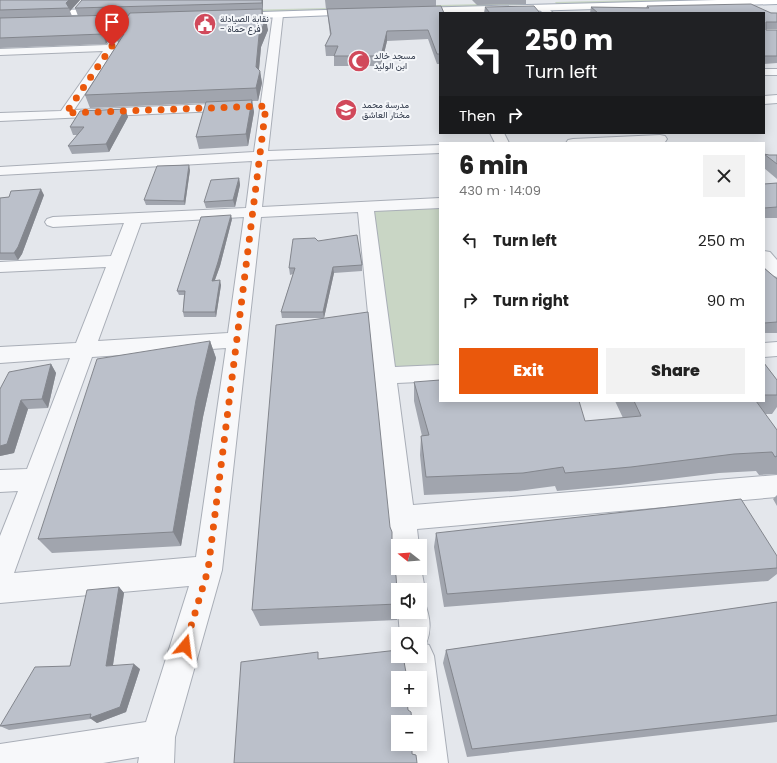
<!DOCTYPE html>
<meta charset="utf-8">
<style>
:root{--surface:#fff;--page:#f2f2f2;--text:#222;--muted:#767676;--accent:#ea580c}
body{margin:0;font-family:Poppins,Vazirmatn,sans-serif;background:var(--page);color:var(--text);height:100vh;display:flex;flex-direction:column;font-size:15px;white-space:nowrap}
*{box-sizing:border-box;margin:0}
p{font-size:13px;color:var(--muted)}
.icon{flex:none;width:22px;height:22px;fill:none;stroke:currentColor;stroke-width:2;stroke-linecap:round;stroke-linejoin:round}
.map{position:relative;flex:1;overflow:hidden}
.details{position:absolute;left:439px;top:142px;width:326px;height:260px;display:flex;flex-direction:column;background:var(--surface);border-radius:0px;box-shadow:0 2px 10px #0003}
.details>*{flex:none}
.top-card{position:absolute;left:439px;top:12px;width:326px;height:122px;border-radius:0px;box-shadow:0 2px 10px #0003;background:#202124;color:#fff;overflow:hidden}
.needle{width:26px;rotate:287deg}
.buttons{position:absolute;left:391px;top:539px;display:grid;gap:8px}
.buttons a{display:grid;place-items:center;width:36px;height:36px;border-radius:0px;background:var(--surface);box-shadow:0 2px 10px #0003;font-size:20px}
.pin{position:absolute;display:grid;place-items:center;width:34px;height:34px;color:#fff;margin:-41px -17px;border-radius:50% 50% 50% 0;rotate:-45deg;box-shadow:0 0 4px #0007}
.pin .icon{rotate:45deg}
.me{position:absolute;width:44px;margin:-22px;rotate:16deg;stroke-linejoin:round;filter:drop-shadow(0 0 3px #0008)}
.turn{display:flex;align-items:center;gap:14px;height:84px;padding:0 20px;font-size:18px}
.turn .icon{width:52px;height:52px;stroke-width:2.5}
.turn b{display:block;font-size:28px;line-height:34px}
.then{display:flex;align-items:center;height:38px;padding:0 20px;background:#0003;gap:8px;font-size:15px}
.round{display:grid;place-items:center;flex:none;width:42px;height:42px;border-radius:0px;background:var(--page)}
.headline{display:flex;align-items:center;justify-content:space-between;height:68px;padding:0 20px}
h1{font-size:24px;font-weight:800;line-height:30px}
.primary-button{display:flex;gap:8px;margin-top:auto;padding:8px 20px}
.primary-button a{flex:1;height:46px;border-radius:0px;background:var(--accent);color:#fff;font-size:16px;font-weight:800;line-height:46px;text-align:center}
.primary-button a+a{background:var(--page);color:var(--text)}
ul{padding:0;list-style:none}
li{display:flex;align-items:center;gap:12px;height:60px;padding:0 20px}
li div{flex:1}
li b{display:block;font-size:15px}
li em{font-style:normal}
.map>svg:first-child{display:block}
</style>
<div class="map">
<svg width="777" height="763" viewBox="0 0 777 763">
<rect width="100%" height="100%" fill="#e4e7ec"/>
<!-- green -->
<path fill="#c9d6c5" d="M638,0H733L557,5L555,2Z
M524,3L526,6L0,20V16Z
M440,203V373L385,376L365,207Z"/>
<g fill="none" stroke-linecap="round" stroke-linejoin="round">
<!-- street casing -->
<g stroke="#a9aeb7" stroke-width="2">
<path id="street" d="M543,5L546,6L553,13H543L538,8Z
M278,12L283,15L268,151L440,145V153L267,160L262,207L440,198V208L374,211L395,367L440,365V381L397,383L413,505L777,475V497L417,529L419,546H398V556L395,555L391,546L358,212L261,217L222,570L175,737L174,763H138L139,757L103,763H0V744L146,722L189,586L0,603V536L18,491L0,492V470L27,469L70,358L0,363V347L76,343L106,267L0,272V262L111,256L124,223L53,227L47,225L45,222L47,219L53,217L246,208L252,161L0,175V167L254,152L273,15ZM244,217L228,333L98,341L141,223ZM226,348L196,557L14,573L92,357Z
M130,16L135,19L74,110L235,103L239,104L241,107L239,110L0,121V113L61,111L103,51L0,55V49L107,45L127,17Z
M764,69H777V75H764Z
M777,95V103L764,104V96Z
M490,133H504L509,143H495Z
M660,135L665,136L667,139L665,142L566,143L568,140L573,139Z
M764,251L770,252L777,260V277L771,275L764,267Z
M777,342V356L764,357V343Z
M397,558L398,568H420V565L421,568L425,590L420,600L424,601C430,616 432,629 426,644L429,645L434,656L448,763H412L411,744H420V722H408L406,700H420V678H404L402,656H420V634H400L398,612H420V590H398V596C393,584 392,570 397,558Z"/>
</g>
<!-- primary casing -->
<g stroke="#a3abb8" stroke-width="2">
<path id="primary" d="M717,0H777V4L413,14L408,11L413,8Z
M105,9L110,12L108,14L0,17V11Z
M357,9L360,10L362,12L360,14L233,19L228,16L233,13Z
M157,15L160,16L162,18L160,20L89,23L84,20L89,17Z"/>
</g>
<!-- street -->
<use href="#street" fill="#f7f8fa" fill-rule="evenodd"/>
<!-- primary -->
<use href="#primary" fill="#fff" fill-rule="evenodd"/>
</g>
<!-- wall -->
<path fill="#a1a5ae" d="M0,0H80L70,11L72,16H78L75,8L263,0V11H262L263,17L268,30L261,47L259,70L260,71L262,83L258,101H252L254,112L248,146L199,149L196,137L206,103L90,108L85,95L118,43L115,34L129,15H117L120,24L106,44L0,48Z
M325,0H436V6L440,13V64H437L428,39L387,41L381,66H334V56H326L325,46L330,35L327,9H326Z
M472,0H526V4L477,5Z
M647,6L777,13V29H766V30H777V63L764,64V13H590L591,7L646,8Z
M485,7L540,13H484Z
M125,109L128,117L109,152L72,154L68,146L77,135H73L70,127Z
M764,154L769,155H777V179L764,168Z
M190,170L185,205H146L144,200Z
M239,178L240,185L235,207L206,208L204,202Z
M777,183V218H764V184Z
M44,195L22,254L18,260H0V198Z
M232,219L220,266L215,280L221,285L216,317H184L183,312L184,295H179L177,291Z
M318,241L362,265V271L334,273L324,318H282L281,312L293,274L290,275L289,268Z
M764,268L777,279V333H764Z
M210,341L216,358L203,417L181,546L52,553L38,539Z
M764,363L777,380V407L772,414H765L777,430V474L759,475L756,471L719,473L620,485L557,491L555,486L517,491L424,495L420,455L421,436H422L414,401V382L585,421L623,418L615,401H764Z
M51,364L56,373L48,408L28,409L14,453L0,456V389Z
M777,495V506L773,499Z
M436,533L777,556V574L768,581L444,607L434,547Z
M119,587L124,593L113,665L140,669L126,712L97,723L91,719L9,730L0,726L70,666Z
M777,602V722L467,757L443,663L446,650Z
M398,604L397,620L260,626L252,610Z"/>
<!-- shaded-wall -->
<path fill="#83868d" d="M69,0H80L70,11L69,8L66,3Z
M262,0H263V11L262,3Z
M262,9L264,20L266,19L268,30L261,47L258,79L260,71L262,83L258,101L256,88V67L259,35L262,16Z
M117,15L120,24L106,44L103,34Z
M387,31V41L381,66V56Z
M252,100L254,112L248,146L246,134Z
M125,109L128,117L109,152L106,144Z
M189,165L190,170L185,205L184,201Z
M239,178L240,185L235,207L233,200Z
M41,189L44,195L22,254L18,260L14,253Z
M231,215L232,219L220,266L213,285L212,281Z
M333,267L334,273L324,318L323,312Z
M220,280L221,285L216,317L215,312Z
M210,341L216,358L203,417L181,546L173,532L196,400Z
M51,364L56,373L48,408L42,399Z
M21,400L28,409L14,453L0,456V446Z
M119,587L124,593L112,671L106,666Z
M134,664L140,669L126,712L97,723L90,718Z"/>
<!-- building -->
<path fill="#bbc0ca" stroke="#83868d" d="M0,0H69L66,3L69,8L0,10Z
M82,0H262V3L75,8Z
M751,4L771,13H777V22H766V30H777V56H764V13H598L591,7L649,8L647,6Z
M441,6L444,13H440V54H437L428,30L387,31L381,56H334L338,46H325L331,34L327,9Z
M534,6L540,13H490L485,7Z
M262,9V16L266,19L259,35L256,67L260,71L256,88L85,95L124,34H115L130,13Z
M117,15L103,34L0,38V18Z
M252,100L246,134L196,137L206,102Z
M125,109L106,144L68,146L84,127H70L80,111Z
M764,154L769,155H777V164Z
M189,165L184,201L144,200L157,166Z
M239,178L233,200L204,202L211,180Z
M777,183V207L764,208V184Z
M41,189L18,247L14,253H0V198L9,197L11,191Z
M231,215L218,262L212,281L220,280L215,312H183L185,291H177L201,217Z
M357,235L362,265L333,267L323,312H281L295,268H289L293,239L315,238L318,241Z
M764,268L777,279V322L764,323Z
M368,312L390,527L392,532V559L396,576L398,604L252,610L276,325Z
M210,341L196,400L173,532L38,539L97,359Z
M764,363L777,380V395H764Z
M51,364L42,399L21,400L7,444L0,446V389L9,372Z
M440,380V401H579L585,421L641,416L634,401H756L777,430V456L775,457L772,452L734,454L631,467L565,473L563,467L523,473L426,477L421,436L429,435L414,382Z
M741,499L777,556V568L447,594L436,533Z
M119,587L106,666L134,664L120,707L90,718L91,714L0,726L35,667L70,666L87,590Z
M777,602V715L472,749L446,650Z
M398,650V656H403L407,678H398V700H407L408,710L411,712L412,722H398V744H412V754L416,755L417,763H234L241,662L318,652V659Z"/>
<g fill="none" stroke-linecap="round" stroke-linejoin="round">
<!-- route -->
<path stroke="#ea580c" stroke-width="7" stroke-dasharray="0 12.6" d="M112,46L66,113L266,106L208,570L185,646"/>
</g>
<!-- icons -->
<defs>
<g id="civic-disc" transform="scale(1.15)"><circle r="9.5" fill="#d1495b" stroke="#f4f6f9"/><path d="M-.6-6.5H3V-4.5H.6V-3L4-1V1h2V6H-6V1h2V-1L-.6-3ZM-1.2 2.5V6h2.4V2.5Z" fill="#fff"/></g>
<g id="mosque-disc" transform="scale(1.15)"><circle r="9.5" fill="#d1495b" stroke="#f4f6f9"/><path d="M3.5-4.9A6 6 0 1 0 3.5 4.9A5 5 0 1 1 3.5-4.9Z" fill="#fff"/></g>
<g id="school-disc" transform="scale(1.15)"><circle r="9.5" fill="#d1495b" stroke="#f4f6f9"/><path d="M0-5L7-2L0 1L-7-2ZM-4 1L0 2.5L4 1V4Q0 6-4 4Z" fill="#fff"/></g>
</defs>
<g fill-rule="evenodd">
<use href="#civic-disc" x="205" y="24"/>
<use href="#mosque-disc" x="359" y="61"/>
<use href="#school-disc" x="346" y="110"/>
</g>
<g text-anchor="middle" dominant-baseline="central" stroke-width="4" stroke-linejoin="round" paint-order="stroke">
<!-- far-poi labels -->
<g font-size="9" fill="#2b3445" stroke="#f4f6f9" text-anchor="start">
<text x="220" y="19">نقابة الصيادلة<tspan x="220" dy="10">- فرع حماة</tspan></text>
<text x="374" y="56">مسجد خالد<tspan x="374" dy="10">ابن الوليد</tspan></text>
<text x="362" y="105">مدرسة محمد<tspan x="362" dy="10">مختار العاشق</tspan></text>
</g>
</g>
</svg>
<div class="buttons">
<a><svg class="needle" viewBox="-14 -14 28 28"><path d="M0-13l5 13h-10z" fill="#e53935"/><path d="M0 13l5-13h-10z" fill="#767676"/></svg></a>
<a><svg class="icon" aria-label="sound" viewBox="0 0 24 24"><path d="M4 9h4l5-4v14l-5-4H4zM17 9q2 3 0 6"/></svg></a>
<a><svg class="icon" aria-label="search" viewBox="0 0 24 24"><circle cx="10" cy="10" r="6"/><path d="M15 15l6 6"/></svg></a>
<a>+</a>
<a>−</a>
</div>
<div class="pin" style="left:112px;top:46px;background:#d93025"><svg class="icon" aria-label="arrive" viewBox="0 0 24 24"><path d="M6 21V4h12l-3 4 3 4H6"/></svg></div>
<svg class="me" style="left:185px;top:646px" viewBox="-20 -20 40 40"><path d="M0-17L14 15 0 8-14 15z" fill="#ea580c" stroke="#fff" stroke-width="4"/></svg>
<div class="top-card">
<div class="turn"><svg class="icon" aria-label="left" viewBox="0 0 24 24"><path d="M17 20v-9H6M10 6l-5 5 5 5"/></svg><div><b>250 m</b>Turn left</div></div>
<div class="then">Then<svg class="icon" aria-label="right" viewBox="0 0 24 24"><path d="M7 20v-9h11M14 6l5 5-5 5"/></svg></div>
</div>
<section class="details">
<div class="headline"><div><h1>6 min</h1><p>430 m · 14:09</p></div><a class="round"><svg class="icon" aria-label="close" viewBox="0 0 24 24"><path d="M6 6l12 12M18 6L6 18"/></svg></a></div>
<ul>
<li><svg class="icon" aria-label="left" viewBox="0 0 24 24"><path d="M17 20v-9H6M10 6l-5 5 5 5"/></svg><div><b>Turn left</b></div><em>250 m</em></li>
<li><svg class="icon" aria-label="right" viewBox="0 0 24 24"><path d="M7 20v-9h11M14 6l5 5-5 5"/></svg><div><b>Turn right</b></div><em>90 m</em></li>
</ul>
<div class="primary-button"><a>Exit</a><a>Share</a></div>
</section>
</div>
